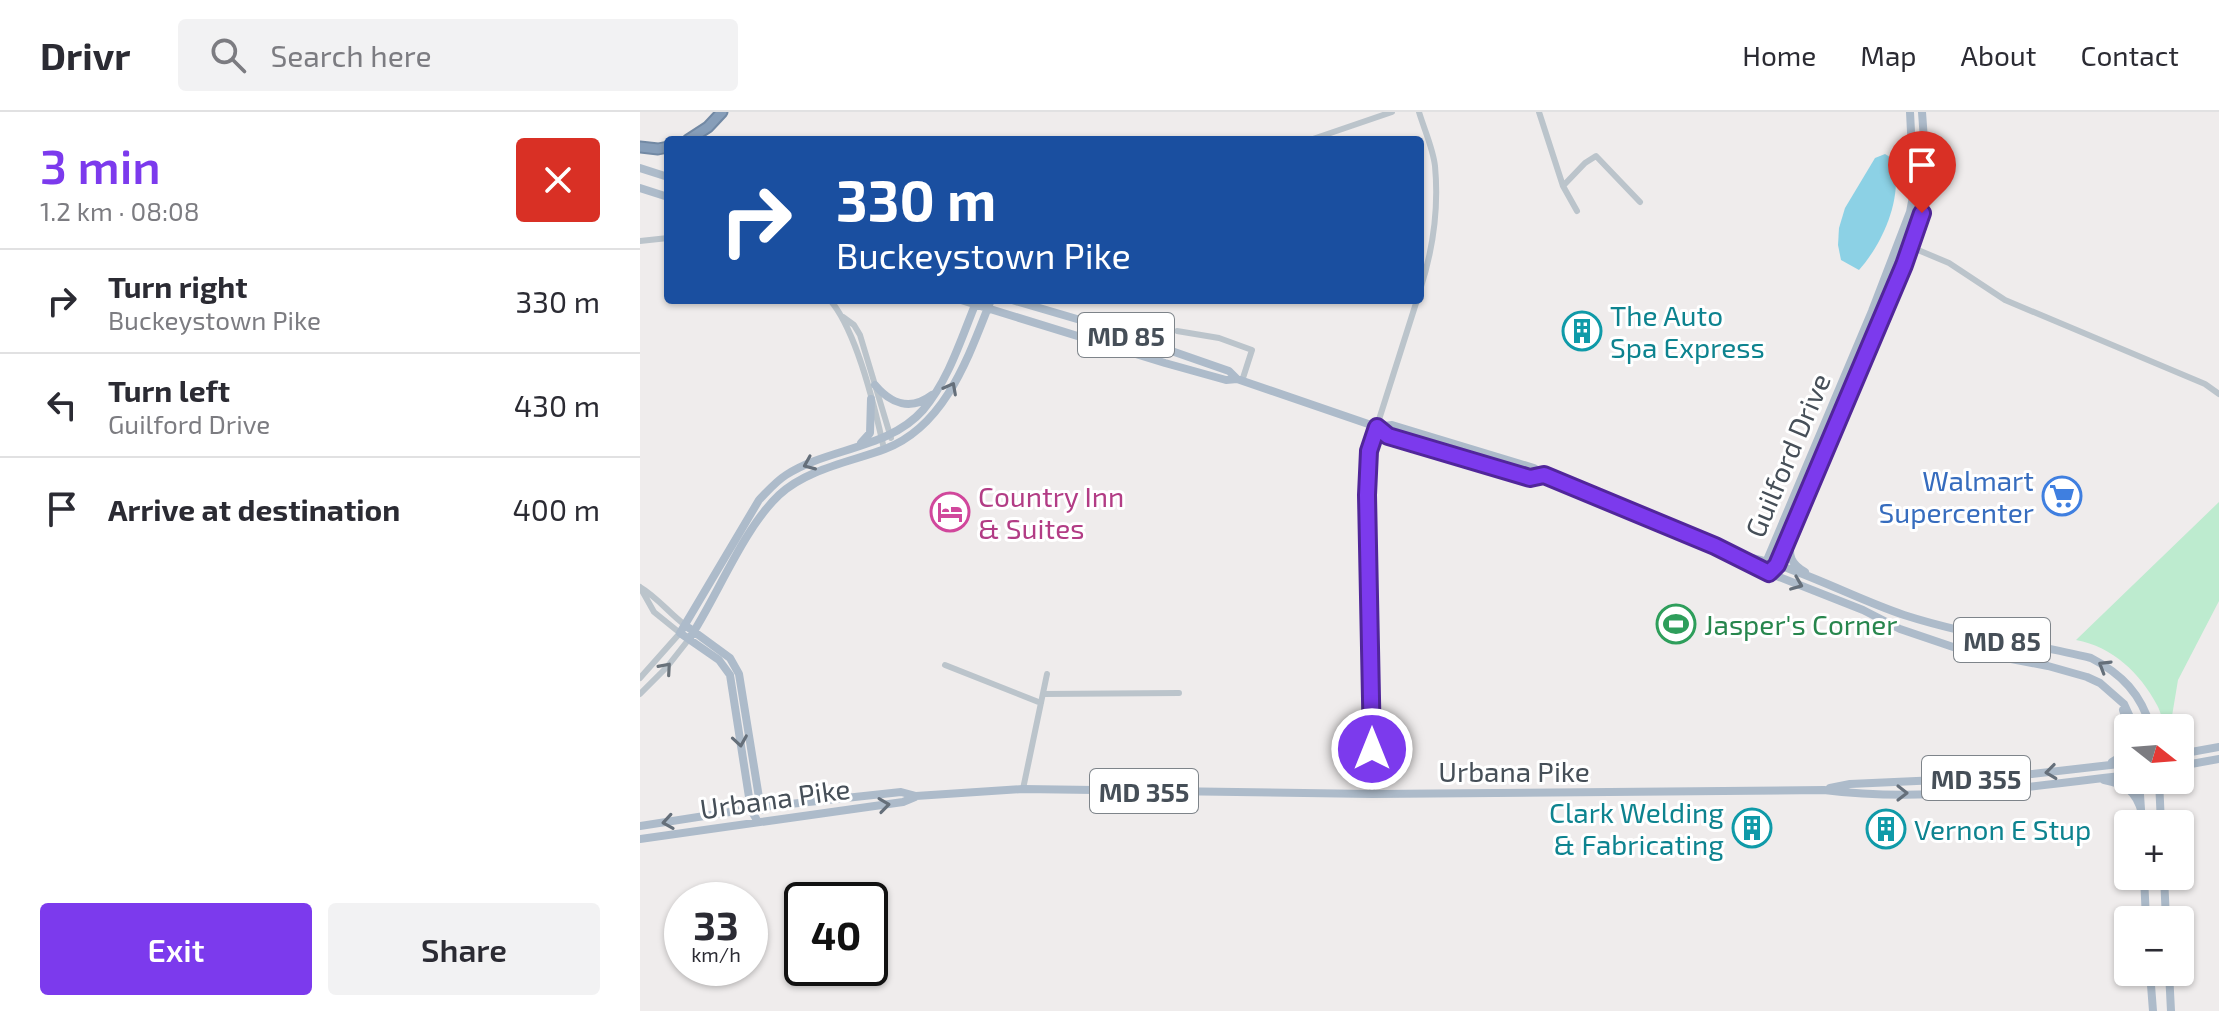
<!DOCTYPE html>
<meta charset="utf-8">
<style>
:root{--surface:#fff;--page:#f2f2f3;--text:#2b2b33;--muted:#7c7c81;--line:#e1e1e2;--accent:#7c3aed}
body{margin:0;font-family:"Exo 2",sans-serif;background:var(--page);color:var(--text);height:100vh;display:flex;flex-direction:column;font-size:30px;white-space:nowrap}
*{box-sizing:border-box;margin:0}
p{font-size:26px;color:var(--muted)}
.icon{flex:none;width:44px;height:44px;fill:none;stroke:currentColor;stroke-width:2;stroke-linecap:round;stroke-linejoin:round}
.map{position:relative;flex:1;overflow:hidden}
.side{display:flex;flex-direction:column;background:var(--surface);width:640px}
.side>*{flex:none}
.banner{position:absolute;left:24px;top:24px;width:760px;height:168px;border-radius:8px;box-shadow:0 2px 6px #0004;background:#1a4fa0;color:#fff;overflow:hidden}
.needle{width:52px;rotate:107deg}
.controls{position:absolute;left:1474px;top:602px;display:grid;gap:16px}
.controls a{display:grid;place-items:center;width:80px;height:80px;border-radius:8px;background:var(--surface);box-shadow:0 2px 6px #0004;font-size:40px}
.speed{position:absolute;left:24px;top:770px;display:flex;gap:16px;font-size:40px;font-weight:700;text-align:center}
.speed>*{display:grid;place-content:center;width:104px;height:104px;border-radius:50%;background:var(--surface);box-shadow:0 2px 6px #0004;line-height:1}
.speed small{font-size:20px;font-weight:400}
.speed .limit{border:4px solid #111;border-radius:12px;background:#fff;color:#111}
.pin{position:absolute;display:grid;place-items:center;width:68px;height:68px;color:#fff;margin:-82px -34px;border-radius:50% 50% 50% 0;rotate:-45deg;box-shadow:0 0 8px #0007}
.pin .icon{rotate:45deg}
.me{position:absolute;width:88px;margin:-44px;rotate:0deg;stroke-linejoin:round;filter:drop-shadow(0 0 6px #0008)}
.turn{display:flex;align-items:center;gap:28px;height:168px;padding:0 40px;font-size:36px}
.turn .icon{width:104px;height:104px;stroke-width:2.5}
.turn b{display:block;font-size:56px;line-height:68px}
.round{display:grid;place-items:center;flex:none;width:84px;height:84px;border-radius:8px;background:var(--page)}
.head{display:flex;align-items:center;justify-content:space-between;height:136px;padding:0 40px}
h1{font-size:48px;font-weight:600;line-height:60px;color:var(--accent)}
.button{display:flex;gap:16px;margin-top:auto;padding:16px 40px}
.button a{flex:1;height:92px;border-radius:8px;background:var(--accent);color:#fff;font-size:32px;font-weight:600;line-height:92px;text-align:center}
.button a+a{background:var(--page);color:var(--text)}
ul{padding:0;list-style:none}
li{display:flex;align-items:center;gap:24px;height:104px;padding:0 40px;border-top:2px solid var(--line)}
li div{flex:1}
li b{display:block;font-size:30px}
li em{font-style:normal}
header{display:flex;align-items:center;gap:48px;box-sizing:border-box;height:112px;padding:0 40px;background:var(--surface);border-bottom:2px solid var(--line)}
header strong{font-size:38px}
nav{display:flex;gap:44px;margin-inline-start:auto;font-size:28px}
.search{width:560px;height:72px;background:var(--page);display:flex;align-items:center;gap:20px;box-sizing:border-box;padding:0 28px;border-radius:8px;color:var(--muted);font-size:30px}
main{display:flex;flex:1;min-height:0}
.map>svg:first-child{display:block}
</style>
<header>
<strong>Drivr</strong>
<div class="search"><svg class="icon" aria-label="search" viewBox="0 0 24 24"><circle cx="10" cy="10" r="6"/><path d="M15 15l6 6"/></svg>Search here</div>
<nav><a>Home</a><a>Map</a><a>About</a><a>Contact</a></nav>
</header>
<main>
<section class="side">
<div class="head"><div><h1>3 min</h1><p>1.2 km · 08:08</p></div><a class="round" style="background:#d93025;color:#fff"><svg class="icon" aria-label="close" viewBox="0 0 24 24"><path d="M6 6l12 12M18 6L6 18"/></svg></a></div>
<ul>
<li><svg class="icon" aria-label="right" viewBox="0 0 24 24"><path d="M7 20v-9h11M14 6l5 5-5 5"/></svg><div><b>Turn right</b><p>Buckeystown Pike</p></div><em>330 m</em></li>
<li><svg class="icon" aria-label="left" viewBox="0 0 24 24"><path d="M17 20v-9H6M10 6l-5 5 5 5"/></svg><div><b>Turn left</b><p>Guilford Drive</p></div><em>430 m</em></li>
<li><svg class="icon" aria-label="arrive" viewBox="0 0 24 24"><path d="M6 21V4h12l-3 4 3 4H6"/></svg><div><b>Arrive at destination</b></div><em>400 m</em></li>
</ul>
<div class="button"><a>Exit</a><a>Share</a></div>
</section>
<div class="map">
<svg width="1579" height="899" viewBox="0 0 1579 899">
<rect width="100%" height="100%" fill="#efecec"/>
<!-- green -->
<path fill="#bdebcf" d="M1579,390V489L1538,568L1530,616H1526C1522,609 1521,600 1517,593C1500,561 1473,535 1436,528Z"/>
<!-- water -->
<path fill="#8cd1e5" d="M1245,42L1253,47C1264,84 1243,131 1219,158L1201,148L1198,133L1199,116L1205,96L1235,46Z"/>
<g fill="none" stroke-linecap="round" stroke-linejoin="round">
<!-- highway casing -->
<g stroke="#7289a4" stroke-width="13">
<path id="highway" d="M48,28L68,15L82,0
M0,35L18,37L28,35"/>
</g>
<!-- minor -->
<path stroke="#bbc4cb" stroke-width="6" d="M779,0C784,17 793,36 795,54C799,97 793,138 780,178
M899,0L923,74L937,99
M670,28L752,0
M923,74L945,51L956,44L1000,90
M0,129L28,126
M1259,130L1309,151L1365,188L1565,272L1579,282
M190,188C217,219 235,296 244,337
M203,205L214,213L220,223L251,326
M537,219L579,226L612,238L602,269
M0,475C17,485 29,501 45,513
M305,553L401,591
M0,566L40,521L14,500L0,475
M0,582L27,555L49,527
M403,582L539,581
M383,677L407,562
M732,682L727,389L729,339L777,188"/>
<!-- major -->
<path stroke="#adbbca" stroke-width="8" d="M0,56L28,65
M0,76L28,85
M321,188L525,251L586,268L597,267L737,315L748,324L890,366L904,363
M372,188L454,212L589,259L597,267
M235,273C251,292 271,299 292,283
M737,315L752,313L894,356L904,363L1057,426L1129,461L1223,498L1260,517L1319,537L1408,554L1447,565L1460,571L1484,592L1495,616
M221,331L230,321L231,287
M1151,429C1148,444 1151,452 1165,460
M1102,444C1158,454 1210,485 1264,503C1326,523 1389,531 1451,546C1482,562 1501,582 1511,616
M1129,461L1137,453L1272,135L1282,101L1287,70L1282,0
M1129,461L1127,448L1232,199L1270,100L1274,79L1270,0
M49,516L90,546L99,562L121,698
M49,527C77,485 103,417 139,383C167,357 210,350 245,337C306,314 329,243 351,188
M1483,598L1489,616
M1540,642L1579,635
M1472,650L1482,644L1488,625
M1540,654L1579,647
M1464,668C1486,672 1496,679 1502,701
M1499,668L1502,712
M1519,668L1521,712
M1190,676L1210,672L1365,665L1488,651
M118,710L111,698L90,563L79,548L40,521L119,388C127,380 135,370 146,363C187,336 249,337 283,298C309,268 322,224 337,188
M0,714L122,695L261,680L276,684L383,677L732,682L1184,678C1284,691 1388,675 1488,663
M0,727L263,690L275,685
M1504,764L1506,808
M1524,764L1526,808
M1510,860L1513,899
M1529,860L1531,899"/>
<!-- highway -->
<use href="#highway" stroke="#879eb9" stroke-width="9"/>
</g>
<!-- one-way arrows -->
<defs><path id="oneway-chevron" d="M-2-3.5L2.5 0L-2 3.5" fill="none" stroke-width="1.6" stroke-linecap="round" stroke-linejoin="round" transform="scale(2)"/></defs>
<g stroke="#656f7a">
<use href="#oneway-chevron" transform="translate(311 276) rotate(-62)"/>
<use href="#oneway-chevron" transform="translate(169 352) rotate(157)"/>
<use href="#oneway-chevron" transform="translate(1157 472) rotate(22)"/>
<use href="#oneway-chevron" transform="translate(1464 554) rotate(-149)"/>
<use href="#oneway-chevron" transform="translate(100 629) rotate(81)"/>
<use href="#oneway-chevron" transform="translate(1411 660) rotate(173)"/>
<use href="#oneway-chevron" transform="translate(1262 681)"/>
<use href="#oneway-chevron" transform="translate(244 693) rotate(-8)"/>
<use href="#oneway-chevron" transform="translate(28 710) rotate(171)"/>
</g>
<use stroke="#69727a" href="#oneway-chevron" transform="translate(26 556) rotate(-49)"/>
<g fill="none" stroke-linecap="round" stroke-linejoin="round">
<!-- route casing -->
<g stroke="#51269a" stroke-width="20">
<path id="route" d="M732,637L727,383L729,339L737,315L748,324L890,366L904,363L1075,434L1129,461L1137,453L1264,153L1282,101"/>
</g>
<!-- route -->
<use href="#route" stroke="#7c3aed" stroke-width="14"/>
</g>
<!-- icons -->
<defs>
<g id="building-ring" transform="scale(2)"><circle r="9.5" fill="#fff" stroke="#0f9aa8" stroke-width="1.5"/><path d="M-4-6H4V6H1V3H-1V6H-4ZM-2.5-4.3h1.7v1.8h-1.7ZM.8-4.3h1.7v1.8H.8ZM-2.5-1h1.7V.8h-1.7ZM.8-1h1.7V.8H.8Z" fill="#0f9aa8"/></g>
<g id="supermarket-ring" transform="scale(2)"><circle r="9.5" fill="#fff" stroke="#3f7fe0" stroke-width="1.5"/><path d="M-6-5.5h2.5l.6 2H6L4.5 2H-2.5L-4.4-4H-6ZM-1.5 3.2a1.3 1.3 0 1 0 .1 0ZM3 3.2a1.3 1.3 0 1 0 .1 0Z" fill="#3f7fe0"/></g>
<g id="hotel-ring" transform="scale(2)"><circle r="9.5" fill="#fff" stroke="#d1479c" stroke-width="1.5"/><path d="M-6-4.5h1.5V1H6V5H4.5V3h-9V5H-6ZM-4 0a1.8 1.8 0 1 1 3.6 0ZM.5 0V-2.5h3Q6-2.5 6 0Z" fill="#d1479c"/></g>
<g id="stadium-ring" transform="scale(2)"><circle r="9.5" fill="#fff" stroke="#2e9e5b" stroke-width="1.5"/><path d="M0-5a6.5 5 0 1 0 0 10a6.5 5 0 1 0 0-10ZM-3.5-1.8h7v3.6h-7Z" fill="#2e9e5b"/></g>
</defs>
<g fill-rule="evenodd">
<use href="#building-ring" x="942" y="219"/>
<use href="#supermarket-ring" x="1422" y="384"/>
<use href="#hotel-ring" x="310" y="400"/>
<use href="#stadium-ring" x="1036" y="512"/>
<use href="#building-ring" x="1112" y="716"/>
<use href="#building-ring" x="1246" y="717"/>
</g>
<g text-anchor="middle" dominant-baseline="central" stroke-width="6" stroke-linejoin="round" paint-order="stroke">
<!-- shield labels -->
<g fill="#fff" stroke="#7e848a" stroke-width="2">
<rect x="438" y="201" width="96" height="44" rx="6"/>
<rect x="1314" y="506" width="96" height="44" rx="6"/>
<rect x="1282" y="644" width="108" height="44" rx="6"/>
<rect x="450" y="657" width="108" height="44" rx="6"/>
</g>
<g font-size="26" font-weight="bold" fill="#464f58">
<text x="486" y="223">MD 85</text>
<text x="1362" y="528">MD 85</text>
<text x="1336" y="666">MD 355</text>
<text x="504" y="679">MD 355</text>
</g>
<!-- culture labels -->
<g font-size="28" fill="#0d838f" stroke="#fff" text-anchor="start">
<text x="970" y="203">The Auto<tspan x="970" dy="32">Spa Express</tspan></text>
<text x="1084" y="700" text-anchor="end">Clark Welding<tspan x="1084" dy="32">&amp; Fabricating</tspan></text>
<text x="1274" y="717">Vernon E Stup</text>
</g>
<!-- street labels -->
<g font-size="28" fill="#464f58" stroke="#fff">
<text transform="translate(1147 343) rotate(-67)">Guilford Drive</text>
<text x="874" y="659">Urbana Pike</text>
<text transform="translate(135 686) rotate(-8)">Urbana Pike</text>
</g>
<!-- shop labels -->
<g font-size="28" fill="#366cbe" stroke="#fff" text-anchor="end">
<text x="1394" y="368">Walmart<tspan x="1394" dy="32">Supercenter</tspan></text>
</g>
<!-- hotel labels -->
<g font-size="28" fill="#b23c85" stroke="#fff" text-anchor="start">
<text x="338" y="384">Country Inn<tspan x="338" dy="32">&amp; Suites</tspan></text>
</g>
<!-- leisure labels -->
<g font-size="28" fill="#27864d" stroke="#fff" text-anchor="start">
<text x="1064" y="512">Jasper's Corner</text>
</g>
</g>
</svg>
<div class="controls">
<a><svg class="needle" viewBox="-14 -14 28 28"><path d="M0-13l5 13h-10z" fill="#e53935"/><path d="M0 13l5-13h-10z" fill="#7c7c81"/></svg></a>
<a>+</a>
<a>−</a>
</div>
<div class="speed"><div>33<small>km/h</small></div><div class="limit">40</div></div>
<div class="pin" style="left:1282px;top:101px;background:#d93025"><svg class="icon" aria-label="arrive" viewBox="0 0 24 24"><path d="M6 21V4h12l-3 4 3 4H6"/></svg></div>
<svg class="me" style="left:732px;top:637px" viewBox="-20 -20 40 40"><circle r="17" fill="#7c3aed" stroke="#fff" stroke-width="3"/><path d="M0-11L8 9 0 5-8 9z" fill="#fff"/></svg>
<div class="banner">
<div class="turn"><svg class="icon" aria-label="right" viewBox="0 0 24 24"><path d="M7 20v-9h11M14 6l5 5-5 5"/></svg><div><b>330 m</b>Buckeystown Pike</div></div>
</div>
</div>
</main>
